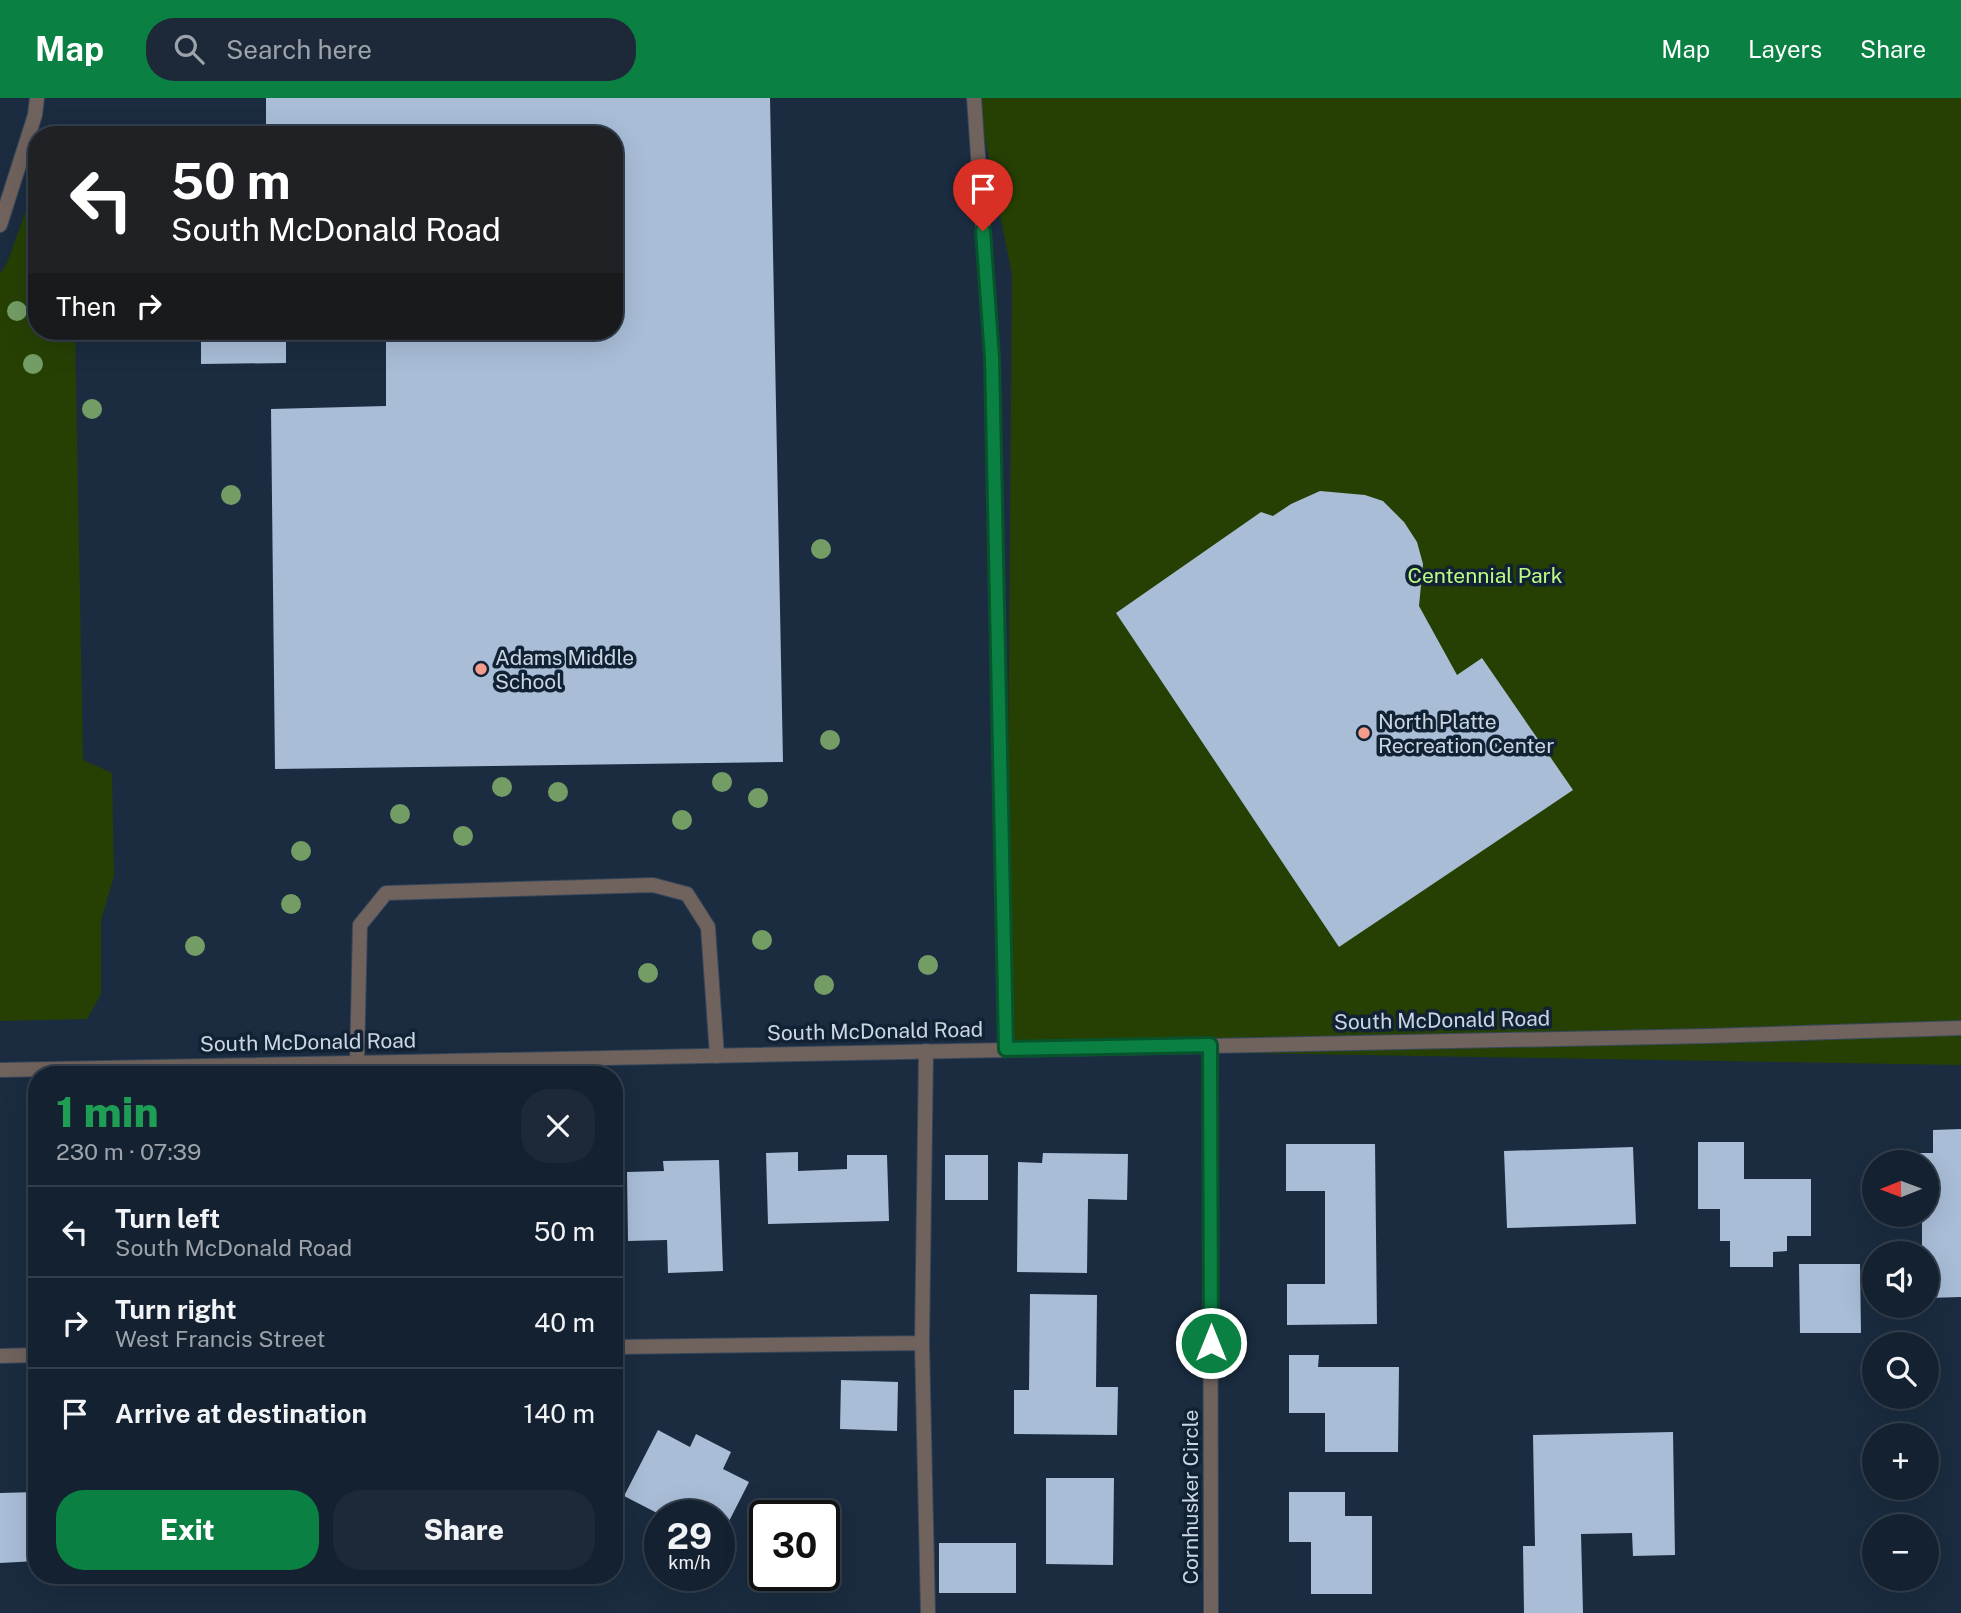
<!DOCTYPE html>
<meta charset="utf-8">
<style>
:root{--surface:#142130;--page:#1d2938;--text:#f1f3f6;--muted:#9da3ab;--line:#333e4c;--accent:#0b8043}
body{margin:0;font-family:"Public Sans",sans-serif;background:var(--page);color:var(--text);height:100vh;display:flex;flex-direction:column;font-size:26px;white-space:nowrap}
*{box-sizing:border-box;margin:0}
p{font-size:23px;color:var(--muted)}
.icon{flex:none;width:38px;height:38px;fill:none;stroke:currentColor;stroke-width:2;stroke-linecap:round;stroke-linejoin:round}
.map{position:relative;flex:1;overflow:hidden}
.side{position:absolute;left:28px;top:968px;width:595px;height:518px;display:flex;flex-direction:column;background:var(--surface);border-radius:28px;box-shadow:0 7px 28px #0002,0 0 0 2px var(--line)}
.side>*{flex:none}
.hud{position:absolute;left:28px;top:28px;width:595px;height:214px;border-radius:28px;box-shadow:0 7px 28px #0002,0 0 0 2px var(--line);background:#202124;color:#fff;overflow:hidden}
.needle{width:46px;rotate:269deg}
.tools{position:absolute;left:1862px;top:1052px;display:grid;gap:14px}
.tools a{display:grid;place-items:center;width:77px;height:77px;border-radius:50%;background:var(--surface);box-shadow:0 7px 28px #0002,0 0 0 2px var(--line);font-size:35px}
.speed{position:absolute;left:644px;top:1402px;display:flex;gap:14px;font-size:35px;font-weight:700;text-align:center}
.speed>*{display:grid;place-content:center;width:91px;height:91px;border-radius:50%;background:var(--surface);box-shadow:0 7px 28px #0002,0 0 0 2px var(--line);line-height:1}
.speed small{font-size:18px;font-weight:400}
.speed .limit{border:4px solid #111;border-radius:10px;background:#fff;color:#111}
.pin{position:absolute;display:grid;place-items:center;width:60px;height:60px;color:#fff;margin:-72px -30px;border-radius:50% 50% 50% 0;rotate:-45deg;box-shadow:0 0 7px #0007}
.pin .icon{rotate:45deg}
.me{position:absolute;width:77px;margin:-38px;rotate:0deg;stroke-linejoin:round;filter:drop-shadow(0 0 5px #0008)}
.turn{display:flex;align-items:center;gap:24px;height:147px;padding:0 28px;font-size:32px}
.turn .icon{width:91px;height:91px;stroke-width:2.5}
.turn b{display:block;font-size:49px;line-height:60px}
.then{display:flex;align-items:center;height:66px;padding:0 28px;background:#0003;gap:14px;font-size:26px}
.round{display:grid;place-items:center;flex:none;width:74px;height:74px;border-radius:28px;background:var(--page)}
.head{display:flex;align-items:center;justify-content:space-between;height:119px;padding:0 28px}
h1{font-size:42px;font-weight:800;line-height:52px;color:#1e9e55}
.action{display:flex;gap:14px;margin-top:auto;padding:14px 28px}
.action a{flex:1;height:80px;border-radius:28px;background:var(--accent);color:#fff;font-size:28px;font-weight:800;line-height:80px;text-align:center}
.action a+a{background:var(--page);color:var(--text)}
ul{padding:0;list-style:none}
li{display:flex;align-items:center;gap:21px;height:91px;padding:0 28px;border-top:2px solid var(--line)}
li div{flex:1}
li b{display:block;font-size:26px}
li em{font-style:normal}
header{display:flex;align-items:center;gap:42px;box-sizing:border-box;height:98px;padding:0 35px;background:var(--accent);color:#fff}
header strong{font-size:33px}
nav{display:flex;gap:38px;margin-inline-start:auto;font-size:24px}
.search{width:490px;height:63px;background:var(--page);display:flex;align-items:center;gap:18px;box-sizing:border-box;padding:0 24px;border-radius:28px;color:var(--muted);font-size:26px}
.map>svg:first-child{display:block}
</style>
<header>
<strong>Map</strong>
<div class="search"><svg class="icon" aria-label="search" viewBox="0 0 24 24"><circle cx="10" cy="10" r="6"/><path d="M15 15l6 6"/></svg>Search here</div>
<nav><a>Map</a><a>Layers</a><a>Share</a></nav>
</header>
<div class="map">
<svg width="1961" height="1515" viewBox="0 0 1961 1515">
<rect width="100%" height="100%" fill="#1b2c40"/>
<!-- green -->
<path fill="#264004" d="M977,0H1961V967L1006,951L1012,177Z
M30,102L37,103V233H75L83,662L112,675L114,778L101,822V896L87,921L0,923V176L7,165Z"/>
<!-- building -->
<path fill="#a9bdd7" d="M266,0H770L783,664L275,671L271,311L386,308V233H614V37H266Z
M201,233H286V265L201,266Z
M1320,393L1365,397L1383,403L1404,424L1417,444L1423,466L1419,508L1457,577L1482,560L1573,692L1339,849L1116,515L1261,414L1273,418L1291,406Z
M1961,1031V1199L1927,1200V1155H1886L1885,1150L1922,1149V1116H1927V1064H1920V1055H1933V1032Z
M1698,1044H1744V1081H1811V1138H1787V1153L1773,1154V1169H1730V1143H1720V1111H1698Z
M1286,1046H1375L1377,1226L1287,1227V1186H1325V1093H1286Z
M1633,1049L1636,1126L1507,1130L1504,1053Z
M798,1054V1073L847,1071V1057H887L889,1123L768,1126L766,1055Z
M1043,1055L1128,1056L1127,1102L1088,1101L1087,1175L1017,1174L1018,1064L1042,1065Z
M945,1057H988V1102H945Z
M719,1062L723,1173L668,1175L667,1142L628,1143L627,1074L664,1073L663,1063Z
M1799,1166H1860L1861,1235H1800Z
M1030,1196L1097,1197L1096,1289H1118L1117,1337L1014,1336V1292H1029Z
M1289,1257H1319L1318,1269H1399L1398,1354H1325V1315H1289Z
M841,1282L898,1284L897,1333L840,1331Z
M658,1332L690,1349L696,1336L731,1354L723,1371L749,1384L722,1437L719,1435V1418H685L666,1408L661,1417L624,1398Z
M1673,1334L1675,1457L1633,1458L1632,1435L1581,1436L1583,1515H1524L1523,1448H1535L1533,1337Z
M1046,1380H1114L1113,1467L1046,1466Z
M37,1394V1463L0,1465V1395Z
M1289,1394H1345V1418H1372V1496H1311V1444H1289Z
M939,1445H1016V1495H939Z"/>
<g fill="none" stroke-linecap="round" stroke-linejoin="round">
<!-- service casing -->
<g stroke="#37475a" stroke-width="16">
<path id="service" d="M0,127L35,17L37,0
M926,953L922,1245L928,1515
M357,964L360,827L386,795L653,787L687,796L708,829L717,958
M614,1249L922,1245
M0,1258L37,1257"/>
</g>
<!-- minor casing -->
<g stroke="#37475a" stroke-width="16">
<path id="minor" d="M1210,947L1211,1515"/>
</g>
<!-- tertiary casing -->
<g stroke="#37475a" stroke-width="16">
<path id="tertiary" d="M974,0L992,260L1006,951
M0,972L1708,938L1961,930"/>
</g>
<!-- service -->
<use href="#service" stroke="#70625d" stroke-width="14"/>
<!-- minor -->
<use href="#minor" stroke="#70625d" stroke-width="14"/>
<!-- tertiary -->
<use href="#tertiary" stroke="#70625d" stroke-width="14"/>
</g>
<!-- trees -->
<g fill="#749d66">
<circle cx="17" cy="213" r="10"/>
<circle cx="33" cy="266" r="10"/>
<circle cx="92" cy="311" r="10"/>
<circle cx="231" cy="397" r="10"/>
<circle cx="821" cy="451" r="10"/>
<circle cx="830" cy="642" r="10"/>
<circle cx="722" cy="684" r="10"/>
<circle cx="502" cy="689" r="10"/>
<circle cx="558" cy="694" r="10"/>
<circle cx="758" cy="700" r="10"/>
<circle cx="400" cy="716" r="10"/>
<circle cx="682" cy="722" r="10"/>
<circle cx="463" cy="738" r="10"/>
<circle cx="301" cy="753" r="10"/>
<circle cx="291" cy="806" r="10"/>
<circle cx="762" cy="842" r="10"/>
<circle cx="195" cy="848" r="10"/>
<circle cx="928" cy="867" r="10"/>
<circle cx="648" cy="875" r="10"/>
<circle cx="824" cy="887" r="10"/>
</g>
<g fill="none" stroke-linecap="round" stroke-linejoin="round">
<!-- route casing -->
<g stroke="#07532c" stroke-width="18">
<path id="route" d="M983,133L992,260L1006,951L1210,947L1211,1245"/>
</g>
<!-- route -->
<use href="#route" stroke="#0b8043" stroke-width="12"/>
</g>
<!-- markers -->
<g fill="#f49d8c" stroke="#122235" stroke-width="2.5">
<circle cx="481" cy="571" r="7"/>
<circle cx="1364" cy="635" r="7"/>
</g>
<g text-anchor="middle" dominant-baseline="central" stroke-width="7" stroke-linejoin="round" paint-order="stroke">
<!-- park labels -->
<g font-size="21" fill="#bdfa85" stroke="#122235">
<text x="1485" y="477">Centennial Park</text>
</g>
<!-- poi labels -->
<g font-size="21" fill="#cbd6e3" stroke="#122235" text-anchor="start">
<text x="495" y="559">Adams Middle<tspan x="495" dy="24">School</tspan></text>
<text x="1378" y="623">North Platte<tspan x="1378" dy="24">Recreation Center</tspan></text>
</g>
<!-- street labels -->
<g font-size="21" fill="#cbd6e3" stroke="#122235">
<text transform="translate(1442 922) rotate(-1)">South McDonald Road</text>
<text transform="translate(875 933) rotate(-1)">South McDonald Road</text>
<text transform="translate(308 944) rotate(-1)">South McDonald Road</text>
<text transform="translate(1190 1399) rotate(-90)">Cornhusker Circle</text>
</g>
</g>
</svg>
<div class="tools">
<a><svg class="needle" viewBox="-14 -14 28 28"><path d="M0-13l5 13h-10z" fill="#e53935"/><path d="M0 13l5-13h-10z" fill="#9da3ab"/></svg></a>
<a><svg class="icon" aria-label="sound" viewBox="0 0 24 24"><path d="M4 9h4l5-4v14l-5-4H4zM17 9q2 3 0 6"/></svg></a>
<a><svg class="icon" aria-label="search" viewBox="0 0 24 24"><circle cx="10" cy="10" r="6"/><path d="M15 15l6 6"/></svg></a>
<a>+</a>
<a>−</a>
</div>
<div class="speed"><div>29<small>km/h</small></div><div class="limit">30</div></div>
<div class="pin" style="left:983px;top:133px;background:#d93025"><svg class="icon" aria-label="arrive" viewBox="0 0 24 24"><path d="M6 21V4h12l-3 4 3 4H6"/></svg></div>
<svg class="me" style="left:1211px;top:1245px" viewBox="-20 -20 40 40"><circle r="17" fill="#0b8043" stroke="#fff" stroke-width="3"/><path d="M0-11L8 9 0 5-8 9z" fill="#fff"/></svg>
<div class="hud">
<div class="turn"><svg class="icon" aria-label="left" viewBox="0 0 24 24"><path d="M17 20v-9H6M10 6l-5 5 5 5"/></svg><div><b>50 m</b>South McDonald Road</div></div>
<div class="then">Then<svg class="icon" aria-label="right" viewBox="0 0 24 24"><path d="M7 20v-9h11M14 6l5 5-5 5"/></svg></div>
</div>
<section class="side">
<div class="head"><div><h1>1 min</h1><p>230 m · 07:39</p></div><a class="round"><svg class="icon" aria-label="close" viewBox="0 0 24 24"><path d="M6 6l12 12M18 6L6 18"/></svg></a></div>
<ul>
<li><svg class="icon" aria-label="left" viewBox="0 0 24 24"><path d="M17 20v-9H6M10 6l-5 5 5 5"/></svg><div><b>Turn left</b><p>South McDonald Road</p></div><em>50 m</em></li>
<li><svg class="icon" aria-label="right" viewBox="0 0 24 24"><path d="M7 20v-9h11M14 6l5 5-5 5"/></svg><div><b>Turn right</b><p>West Francis Street</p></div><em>40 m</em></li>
<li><svg class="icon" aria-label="arrive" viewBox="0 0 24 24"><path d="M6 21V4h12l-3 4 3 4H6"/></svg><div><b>Arrive at destination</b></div><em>140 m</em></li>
</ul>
<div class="action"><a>Exit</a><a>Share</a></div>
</section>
</div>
